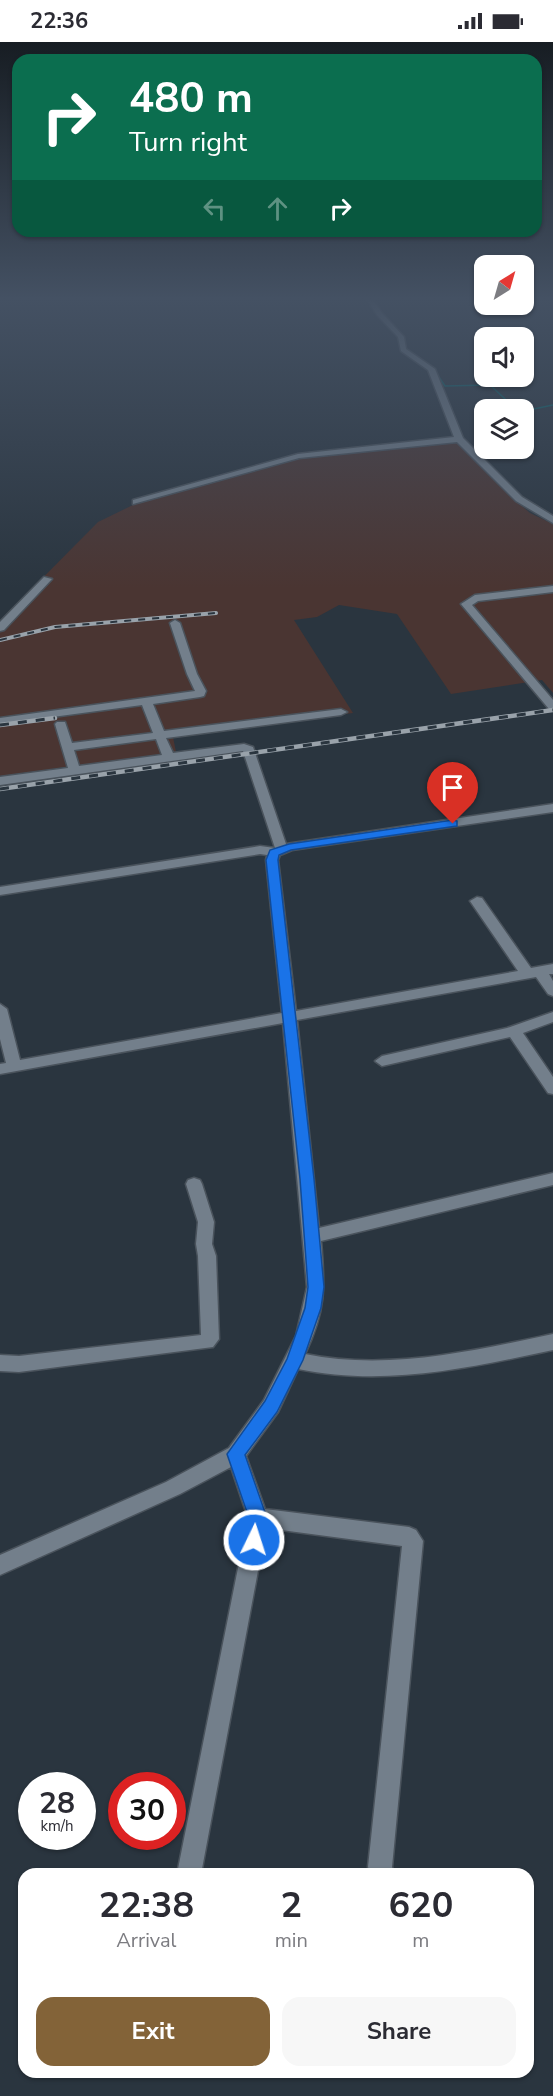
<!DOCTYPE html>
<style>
:root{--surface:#fff;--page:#f7f7f7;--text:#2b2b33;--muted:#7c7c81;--accent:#836338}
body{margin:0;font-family:"Nunito Sans",sans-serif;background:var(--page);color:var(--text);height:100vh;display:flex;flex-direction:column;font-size:22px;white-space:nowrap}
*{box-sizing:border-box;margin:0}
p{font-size:20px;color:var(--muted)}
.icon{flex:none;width:33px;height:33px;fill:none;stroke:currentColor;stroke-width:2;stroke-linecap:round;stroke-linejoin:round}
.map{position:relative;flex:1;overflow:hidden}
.sheet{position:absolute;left:18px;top:1826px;width:516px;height:210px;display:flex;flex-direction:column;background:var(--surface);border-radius:18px;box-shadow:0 2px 4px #0004}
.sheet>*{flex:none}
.hud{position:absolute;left:12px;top:12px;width:530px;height:183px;border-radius:18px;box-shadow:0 2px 4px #0004;background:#0b6e4f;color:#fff;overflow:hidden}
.needle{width:39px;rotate:37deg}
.fabs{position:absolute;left:474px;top:213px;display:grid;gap:12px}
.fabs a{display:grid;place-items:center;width:60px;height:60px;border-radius:12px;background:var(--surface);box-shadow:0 2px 4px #0004;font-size:30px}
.speed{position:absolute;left:18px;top:1730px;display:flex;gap:12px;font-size:30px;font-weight:700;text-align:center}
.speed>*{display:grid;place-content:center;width:78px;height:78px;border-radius:50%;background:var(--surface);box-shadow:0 2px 4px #0004;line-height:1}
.speed small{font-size:15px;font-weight:400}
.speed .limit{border:9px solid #d22;background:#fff;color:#111}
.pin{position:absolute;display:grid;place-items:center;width:51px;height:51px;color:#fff;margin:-62px -26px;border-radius:50% 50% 50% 0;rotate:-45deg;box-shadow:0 0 6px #0007}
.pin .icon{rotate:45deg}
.me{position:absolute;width:66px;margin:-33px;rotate:4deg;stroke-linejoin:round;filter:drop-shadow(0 0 4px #0008)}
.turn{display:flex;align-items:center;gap:21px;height:126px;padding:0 18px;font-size:27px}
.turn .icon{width:78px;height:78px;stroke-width:2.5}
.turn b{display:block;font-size:42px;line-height:51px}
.lanes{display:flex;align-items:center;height:57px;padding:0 18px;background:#0003;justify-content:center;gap:30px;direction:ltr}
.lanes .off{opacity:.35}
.eta{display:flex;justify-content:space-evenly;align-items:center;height:102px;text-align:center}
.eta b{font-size:36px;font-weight:700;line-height:42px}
.cta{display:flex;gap:12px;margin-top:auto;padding:12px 18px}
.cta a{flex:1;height:69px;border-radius:18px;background:var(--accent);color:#fff;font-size:24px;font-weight:700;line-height:69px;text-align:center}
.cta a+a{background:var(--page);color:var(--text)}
.status{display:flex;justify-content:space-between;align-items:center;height:42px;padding:0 30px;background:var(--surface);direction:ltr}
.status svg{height:16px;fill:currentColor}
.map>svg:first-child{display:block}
</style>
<div class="status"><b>22:36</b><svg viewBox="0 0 49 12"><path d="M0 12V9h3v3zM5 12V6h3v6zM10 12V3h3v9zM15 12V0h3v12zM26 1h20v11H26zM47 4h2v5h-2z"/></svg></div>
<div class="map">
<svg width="553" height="2054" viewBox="0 0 553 2054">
<rect width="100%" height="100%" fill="#2a353f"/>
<!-- industrial -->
<path fill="#4a3532" d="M457,398L514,457L530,471L553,482V651L542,638L451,652L397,572L339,563L317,575L294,578L353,671L173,695L176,710L0,734V579L98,480L135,462L306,414Z"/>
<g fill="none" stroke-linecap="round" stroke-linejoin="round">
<!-- stream -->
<path stroke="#07656c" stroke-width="1.5" d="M439,335L445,344L490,343L517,368
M524,369L553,363"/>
<!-- minor casing -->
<g stroke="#4a535c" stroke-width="3">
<path id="minor" d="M368,259H374L382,271L404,295L406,307L435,327L463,396L522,455L553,474V481L516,459L457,400L299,416L133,462V458L298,412L454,395L428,328L401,309L398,295L377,273Z
M44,535L52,537L4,588L0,589V580Z
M553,544V550L478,559L472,563L553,658V668L549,667L461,562L475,553Z
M175,578L180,581L197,632L206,649L204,654L200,655L153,662L164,689L341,667L347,670L341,673L166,696L173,711L244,702L253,705L286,802L553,762V770L292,808L280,813L278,818L296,969L518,929L470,859L477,855L482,856L531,926L553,922V932H549L553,939V954L548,952L536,935L297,978L319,1186L553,1131V1143L321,1199C325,1246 326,1268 305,1312C388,1329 472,1309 553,1292V1308C468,1326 385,1345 298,1327L278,1370L246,1414L265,1467L409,1485L416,1488L423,1499L392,1825L395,1832H371L368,1825L402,1504L266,1486L201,1832H177L248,1476L231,1425L180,1452L0,1533V1513L166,1440L229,1406L264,1358L296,1294L307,1245L283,981L0,1032V1022L6,1021L0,997V962L7,967L20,1018L282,971L266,818L267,813L260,812L0,853V845L260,804L275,806L243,709L0,743V735L68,726L55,682L57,680H65L72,701L153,691L142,663L0,682V676L195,649L187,632L170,581ZM156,697L162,713L79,724L74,708Z
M553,970V980L523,991L553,1035V1052L548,1051L510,995L382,1024L375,1019L382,1014L507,986Z
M194,1136L200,1138L202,1142L214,1180L212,1202L216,1214L219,1297L213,1305L19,1330L0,1329V1313L19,1314L201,1293L198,1214L196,1202L198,1180L186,1142L188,1138Z"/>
</g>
<!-- minor -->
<use href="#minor" fill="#737f8b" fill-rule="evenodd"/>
<!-- rail-far1 casing -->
<g stroke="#99a2aa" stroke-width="4">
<path id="rail-far1" d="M0,598L55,585L216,571"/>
</g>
<!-- rail casing -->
<g stroke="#99a2aa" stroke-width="4.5">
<path id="rail" d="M0,683L55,676
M0,747L553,668"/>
</g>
<!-- rail-far1 -->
<use href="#rail-far1" stroke="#2a353f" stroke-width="2" stroke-dasharray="7" stroke-linecap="butt"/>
<!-- rail -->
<use href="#rail" stroke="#2a353f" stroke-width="3" stroke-dasharray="9" stroke-linecap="butt"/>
</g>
<!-- sky -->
<linearGradient id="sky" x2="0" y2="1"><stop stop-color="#171d23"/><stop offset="0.47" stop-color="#445163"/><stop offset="1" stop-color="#445163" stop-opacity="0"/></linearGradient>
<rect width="553" height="546" fill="url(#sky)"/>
<!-- route -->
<path fill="#1a73e8" stroke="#114b97" stroke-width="1.5" d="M453,778L457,779V784L291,808L279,813L278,818L314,1137L324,1245L321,1266L303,1318L277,1370L245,1413L267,1476L260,1504L254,1506L247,1504L244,1498L249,1476L227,1412L265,1359L287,1317L305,1266L308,1245L300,1137L266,818L270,808L289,802Z"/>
</svg>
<div class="fabs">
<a><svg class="needle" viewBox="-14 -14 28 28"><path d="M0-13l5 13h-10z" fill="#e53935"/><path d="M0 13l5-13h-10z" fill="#7c7c81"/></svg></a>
<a><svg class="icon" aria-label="sound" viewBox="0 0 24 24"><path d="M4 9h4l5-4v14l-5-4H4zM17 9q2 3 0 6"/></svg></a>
<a><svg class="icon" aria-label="layers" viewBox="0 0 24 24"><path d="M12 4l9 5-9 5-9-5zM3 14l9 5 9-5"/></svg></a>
</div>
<div class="speed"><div>28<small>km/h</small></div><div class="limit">30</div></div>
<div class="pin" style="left:453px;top:782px;background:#d93025"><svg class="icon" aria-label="arrive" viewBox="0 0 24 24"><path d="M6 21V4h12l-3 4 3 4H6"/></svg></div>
<svg class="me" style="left:254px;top:1498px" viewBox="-20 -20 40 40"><circle r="17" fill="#1a73e8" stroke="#fff" stroke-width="3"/><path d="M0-11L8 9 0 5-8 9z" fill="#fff"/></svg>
<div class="hud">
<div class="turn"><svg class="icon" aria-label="right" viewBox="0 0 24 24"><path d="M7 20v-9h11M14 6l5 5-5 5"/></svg><div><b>480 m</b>Turn right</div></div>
<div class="lanes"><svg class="icon off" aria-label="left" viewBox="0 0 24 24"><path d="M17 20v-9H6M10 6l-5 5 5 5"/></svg><svg class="icon off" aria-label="ahead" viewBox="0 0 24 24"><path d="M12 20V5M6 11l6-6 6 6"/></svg><svg class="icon" aria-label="right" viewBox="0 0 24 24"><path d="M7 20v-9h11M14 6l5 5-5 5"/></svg></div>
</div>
<section class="sheet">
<div class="eta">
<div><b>22:38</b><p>Arrival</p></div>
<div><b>2</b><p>min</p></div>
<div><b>620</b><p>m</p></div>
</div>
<div class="cta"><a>Exit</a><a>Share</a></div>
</section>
</div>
